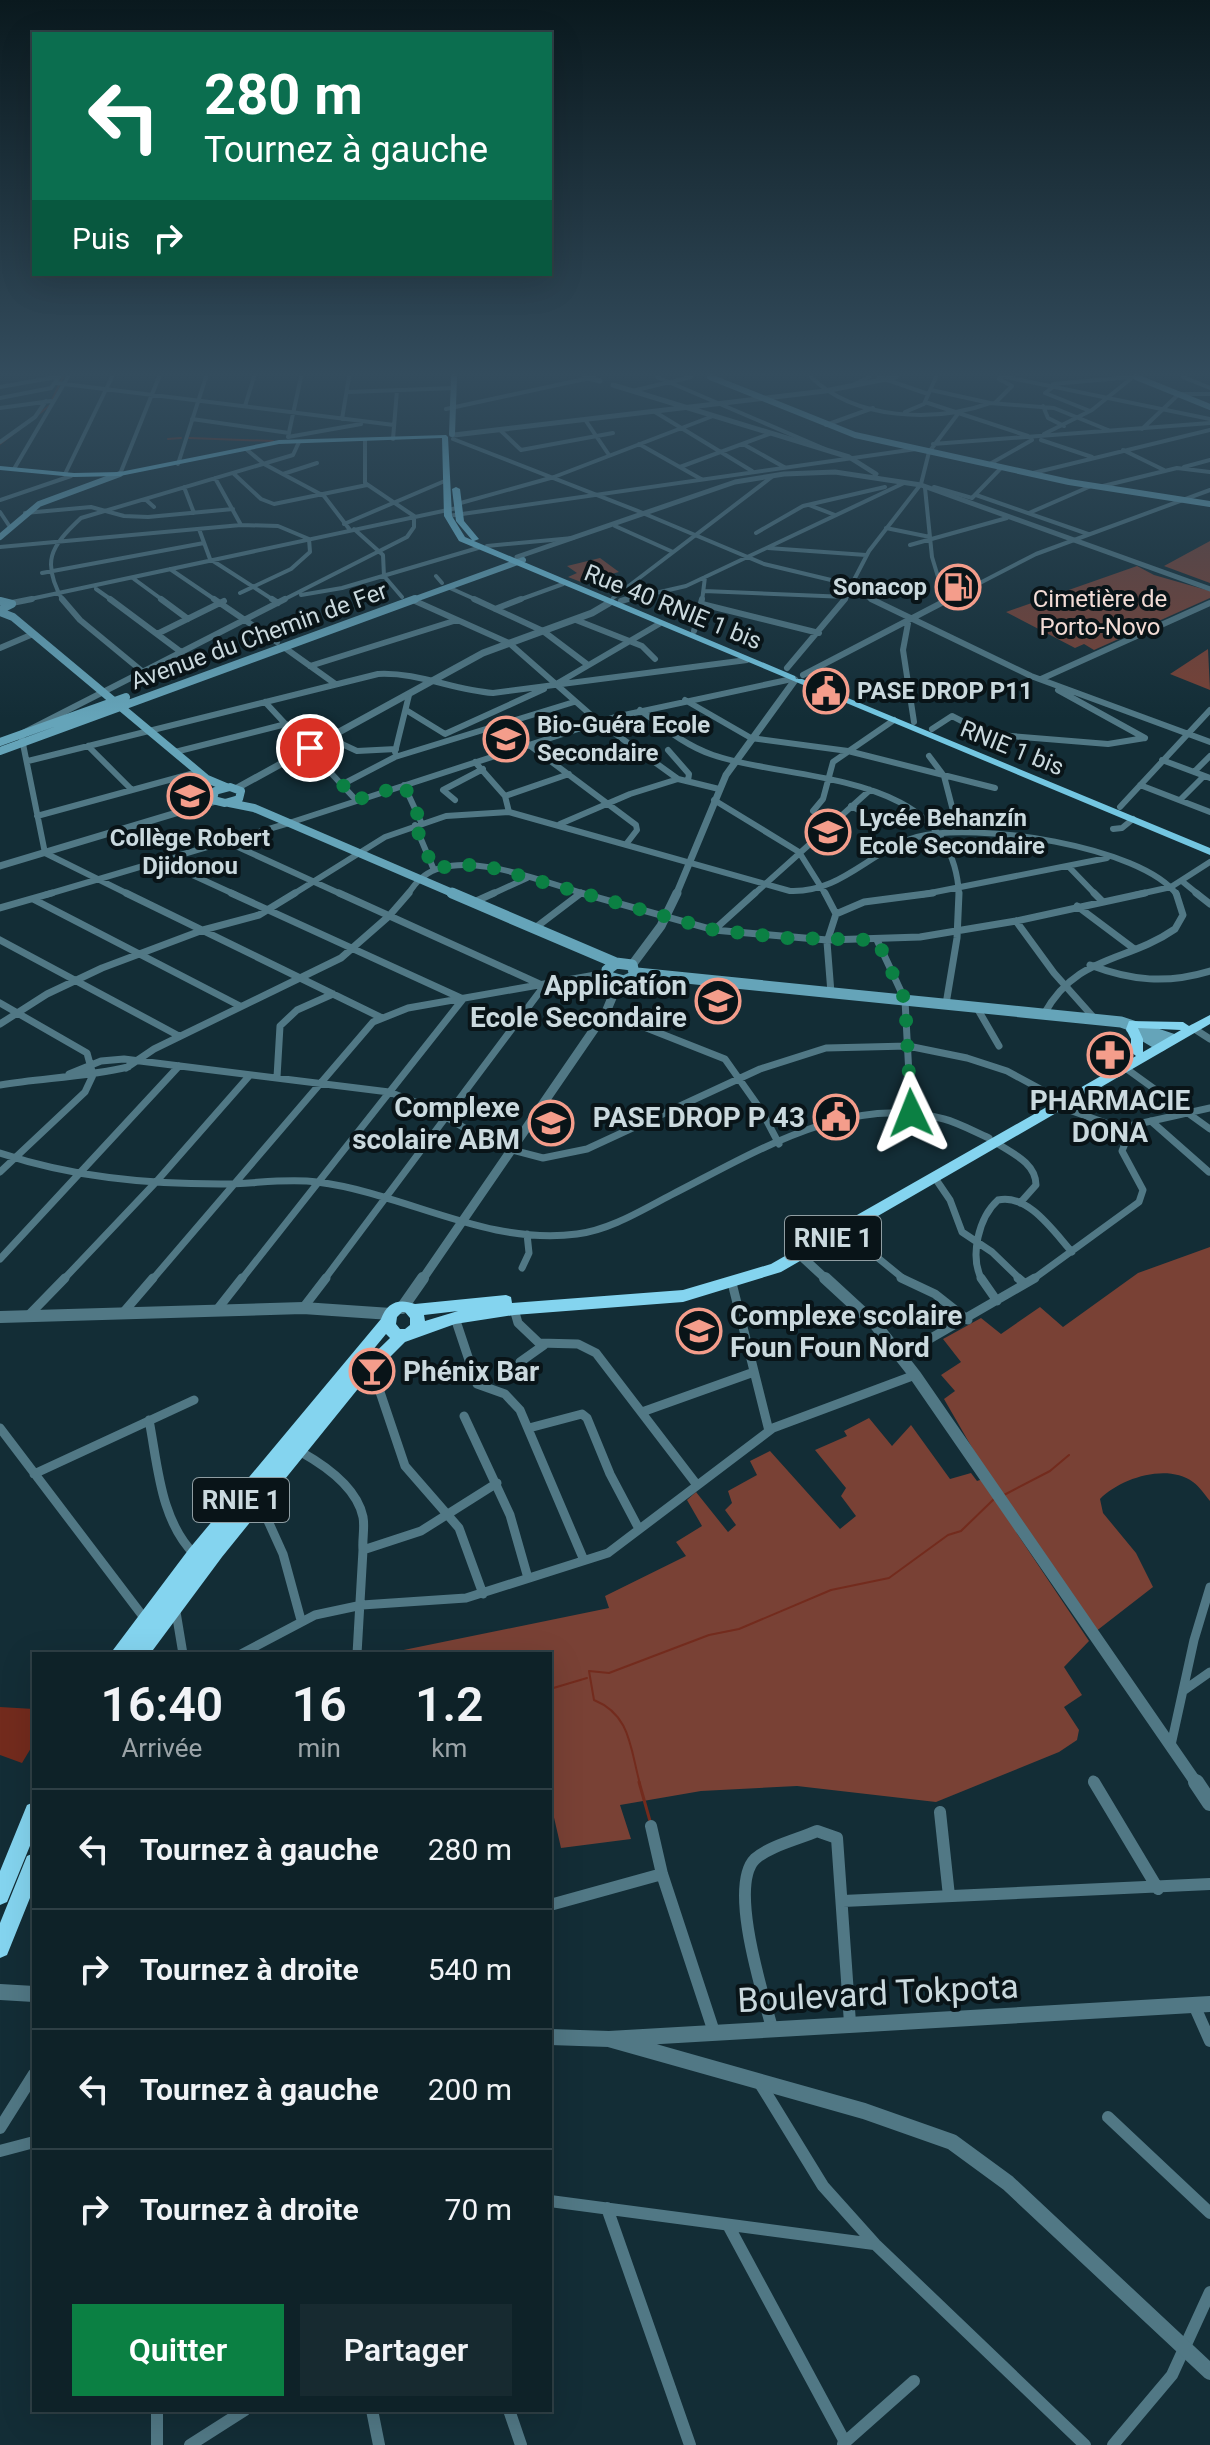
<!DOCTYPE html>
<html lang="fr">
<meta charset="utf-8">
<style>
:root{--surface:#0e2228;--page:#172a30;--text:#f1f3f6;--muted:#9ba4a8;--line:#2e3f45;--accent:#0b8043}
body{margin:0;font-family:Roboto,sans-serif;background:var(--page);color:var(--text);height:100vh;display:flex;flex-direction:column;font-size:30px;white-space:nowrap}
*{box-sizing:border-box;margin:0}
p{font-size:26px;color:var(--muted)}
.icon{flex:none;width:44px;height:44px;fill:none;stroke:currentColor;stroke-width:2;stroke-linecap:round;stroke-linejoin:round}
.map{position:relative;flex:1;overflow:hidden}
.side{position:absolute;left:32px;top:1652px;width:520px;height:760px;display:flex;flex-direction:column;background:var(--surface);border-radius:0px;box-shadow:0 8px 32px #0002,0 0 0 2px var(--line)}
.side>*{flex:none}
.hud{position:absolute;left:32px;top:32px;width:520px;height:244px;border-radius:0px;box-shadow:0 8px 32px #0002,0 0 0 2px var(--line);background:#0b6e4f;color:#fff;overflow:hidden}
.pin{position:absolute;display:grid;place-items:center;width:68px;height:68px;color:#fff;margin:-34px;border:4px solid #fff;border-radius:50%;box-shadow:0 2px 8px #0007}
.me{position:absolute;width:88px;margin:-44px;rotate:358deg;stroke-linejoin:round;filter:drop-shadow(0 0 6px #0008)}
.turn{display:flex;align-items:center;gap:28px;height:168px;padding:0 40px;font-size:36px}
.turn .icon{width:104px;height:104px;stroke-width:2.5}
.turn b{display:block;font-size:56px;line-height:68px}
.then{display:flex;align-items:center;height:76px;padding:0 40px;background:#0003;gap:16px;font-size:30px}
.eta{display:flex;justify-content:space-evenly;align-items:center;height:136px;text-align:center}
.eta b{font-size:48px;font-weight:600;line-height:56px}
.primary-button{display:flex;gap:16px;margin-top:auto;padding:16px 40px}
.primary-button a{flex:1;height:92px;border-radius:0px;background:var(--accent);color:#fff;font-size:32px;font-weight:600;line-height:92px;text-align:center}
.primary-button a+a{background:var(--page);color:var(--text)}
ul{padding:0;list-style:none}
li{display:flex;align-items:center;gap:24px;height:120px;padding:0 40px;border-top:2px solid var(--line)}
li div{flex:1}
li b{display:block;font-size:30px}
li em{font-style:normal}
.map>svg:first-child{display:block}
</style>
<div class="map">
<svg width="1210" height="2445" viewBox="0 0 1210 2445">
<rect width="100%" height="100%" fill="#132d36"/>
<!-- green -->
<path fill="#794135" d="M1210,541V583L1164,566Z
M600,558L619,572L581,582L568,577L577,573L567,566Z
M1137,566L1154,575L1210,591V598L1094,650L1084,644L1075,648L1006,612Z
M1208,649L1210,690L1170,674Z
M1210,1247V1501C1205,1495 1200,1487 1193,1482C1167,1463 1121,1478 1100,1499L1103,1513L1136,1553L1153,1587L1095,1632L1026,1528L1016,1532L1089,1641L1064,1667L1082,1695L1064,1707L1079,1730L1077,1740L1059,1752L936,1802L797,1786L701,1791L620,1805L631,1839L561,1848L550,1800V1654H384L609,1608L605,1596L686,1556L676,1542L702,1526L687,1500L696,1492L728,1532L736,1525L725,1510L732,1503L728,1491L757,1475L750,1461L770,1451L840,1529L856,1516L841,1496L846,1488L815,1450L847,1436L844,1431L869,1418L892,1446L911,1425L950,1479L971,1473L977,1481L989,1477L944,1399L955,1391L941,1375L961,1362L943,1339L981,1318L1001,1334L1040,1307L1063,1327L1138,1273Z"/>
<!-- water -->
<path fill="#732b1d" d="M0,1707L34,1709V1743L22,1763L0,1755Z"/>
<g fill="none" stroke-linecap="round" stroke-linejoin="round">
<!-- stream-far1 -->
<path stroke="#732b1d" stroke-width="2" d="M52,400L63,377
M189,438L273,441
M168,439L181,438
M0,444L49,406
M1004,1495L1050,1471L1069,1455
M550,1689L587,1678
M640,1784C630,1748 631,1715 594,1700L589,1671L609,1673L709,1635L739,1629L831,1590L889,1578L948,1535L961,1531L994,1499"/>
<!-- stream -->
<path stroke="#732b1d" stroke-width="3" d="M639,1782L650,1821"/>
<!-- minor-far4 -->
<path stroke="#517885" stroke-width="4" d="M657,377L825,449
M811,377C855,420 935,423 990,403
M879,377L928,394
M1006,377L1210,419
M1183,377L1210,388
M56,383L394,425
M1053,384L1131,377
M851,386L869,377
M0,387L56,377
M1053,387L1045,393L1090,411
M931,390L990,403L1054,408L1108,430
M632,391L691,377
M348,392L454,388
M0,398L51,388L59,377
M925,402L1028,436
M995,403L1012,386L999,379L1002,377
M245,406L254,377
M1043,406L1048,418L1064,426
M0,408L51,401
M446,409L594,377
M655,412L752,471
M905,412L924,404L936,377
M192,419L289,433
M342,419L349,377
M586,421L609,455
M826,425L873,408
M1142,429L1179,394H1210
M500,430L521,450L613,433
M1044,434L1092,410L1133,377
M288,437L361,424
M288,437L301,377
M393,439L397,390
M453,439L643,513
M1041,440L1092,457
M0,442L35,417L46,401
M639,444L701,479
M743,444L784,467
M933,444L1210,423
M246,449L264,464L324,496L350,530
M1123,450L1164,470
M178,464L206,377
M988,465L1032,440
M680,467L769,434
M1184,467L1210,460
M14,469L68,377
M233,473L261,499L274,504L367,485
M65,474L112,377
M120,474L159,377
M283,474L317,463
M1029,474L1210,430
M215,478L241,525
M184,487L194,513
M934,487L972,498L1001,468
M1099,487L1177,468L1210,472
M925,488L932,557L945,600
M976,495L1088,534
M145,499L154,507
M0,500L71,476
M457,504L554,477L713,416
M809,505L835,515
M0,512L10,527
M25,513L91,507L124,516L148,517L233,509
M1029,513L1091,486
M645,514L764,564L831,580L875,601
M448,516L916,449
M344,524L447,480
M615,526L673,552
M886,528L930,537
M199,529L210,559L275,601
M354,529L383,555L384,576L402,597
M756,533L803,506L885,487
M910,545L1007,518
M487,546L573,538
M0,547L241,525L278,526L309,539L310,552L291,569L240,593
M768,548L866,555
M170,569L217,601
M42,573L204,543
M436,576L442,583
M134,579L164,601
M450,588L479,601
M96,589L113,601
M704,591L847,597
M301,595L342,588L478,548
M613,598L773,476
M21,601L457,508
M63,601C41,562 50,547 81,518L293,455L299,442
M281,601L407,537L414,527V516L365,483V440
M516,601L563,584
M621,601L686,586L904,483
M702,601L705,577
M843,601L869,551L921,484L929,452L957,415
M945,601L1036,554L1210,490"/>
<!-- minor-far3 -->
<path stroke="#517885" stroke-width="6" d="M62,599L80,620L143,672
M110,599L181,652
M161,599L188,619
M214,599L277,642
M272,599L278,603
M474,599L543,631L588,665
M871,599L1031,676L1210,742
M415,601L509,643L599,722L678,779L719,789
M621,601L628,599
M12,603L32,599
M702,604L819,633
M495,609L521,599
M909,618L903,650L914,722
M576,620L642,646L655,659
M694,631L702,599
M157,634L224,601
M0,648L33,634
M285,648L334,683
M310,666L457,620
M787,668L845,599
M803,675L949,599
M1041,679L1210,603
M558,683L659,624
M1058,690L1145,738
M685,700L751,738L848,751L995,788
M265,702L356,800
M406,710L445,734L544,689
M640,710C663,727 686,746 713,755C794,783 953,768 959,895
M501,724L636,825L637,830L627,843
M932,729L952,716L987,734L1108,744L1145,738
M329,738L357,751L396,749
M88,746L132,790
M668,750L689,774L688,781
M175,752L286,724
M395,752L409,695
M929,756L944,776L958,830
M1162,760L1210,778
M28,761L378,674C418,672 453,690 493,693L747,660
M475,762L505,796L509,812
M1194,772L1210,756
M343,784L395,757L574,702
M404,785L421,822
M1140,785L1210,812
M505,796L569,774
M455,800L443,790L483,769
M714,800L799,852L826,895
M1180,800L1204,776
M851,806L882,822
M1120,807L1210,710
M813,811L823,799L833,762L894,720
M37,816L198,772
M560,824L630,794L678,779
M415,825L434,870
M1113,829L1122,828L1133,819
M227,842L343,895
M162,861L236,895
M1068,866L1096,895
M1183,882L1199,895
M45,895L289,823L615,717L792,679
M130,895L45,853L21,734L285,599
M292,895L385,837L446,816L509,812L790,891C842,893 869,851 917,837C973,821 1142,846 1177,895
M407,895C412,889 417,880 424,876C462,847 546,883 588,895
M490,895L527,878
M753,895L870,790
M920,895L1107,858
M1135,895L1171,887L1210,862"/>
<!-- minor-far2 -->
<path stroke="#517885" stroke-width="7" d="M126,893L380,1017
M231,893L463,999L241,1280
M581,893L714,930L827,940L920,937L1016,921L1145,893
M825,893L836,914
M1094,893L1102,901
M1196,893L1210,904
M33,899L240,1006
M474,902L494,893
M1077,906L1133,948
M0,908L52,893
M1016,921L1054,973L1095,1019
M535,928L581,893
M714,930L755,893
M0,940L179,1036
M877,940L905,1000L911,1113
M1090,965C1132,981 1167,984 1210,971
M831,993L827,942L836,914L864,902L933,893
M0,1003L87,1053L93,1075L85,1092L0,1172
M946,1004L957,938L959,893
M977,1008L999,1046
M606,1012L725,1059L761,1110L779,1144
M1044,1014C1077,954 1126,963 1175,929L1183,915L1176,893
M0,1024L47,994L102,968L203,930L259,915L295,893
M1193,1028L1210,1039
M1124,1067L1210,1129
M126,1068L154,1049L341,958L389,916L409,893
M69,1074L101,1061L124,1059L389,1092L431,1108L493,1145L543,1158L587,1149L760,1069L826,1048L908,1046L967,1058L1007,1071L1057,1098
M277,1077L280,1026L297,1010L333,994
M0,1085C43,1078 86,1077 128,1067
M1058,1106L1120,1128L1210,1108
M1151,1121L1209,1172
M995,1142C1012,1153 1036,1163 1036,1185L1020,1203
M0,1153C72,1177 145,1184 221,1184C253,1184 286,1178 317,1182C405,1193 486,1246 577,1234C610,1230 642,1210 671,1195C754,1153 847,1093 944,1119C959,1123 975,1132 989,1138
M935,1178L950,1200L962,1232L992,1252L1021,1280
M845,1231L905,1280
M0,1259L179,1066
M522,1268L529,1253L527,1234
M63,1280L156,1182L250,1075
M152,1280L373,1022L408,1008L607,973
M324,1280L544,986L339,893
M982,1280C969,1256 979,1217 998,1200C1028,1193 1054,1232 1072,1252
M1032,1280L1139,1202L1143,1190L1122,1151L1132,1126"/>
<!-- minor-far1 -->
<path stroke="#517885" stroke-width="9" d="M901,1278L935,1294L968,1320
M981,1278L997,1301
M1018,1278L1024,1283
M732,1283L769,1431
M303,1308L326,1278
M514,1309L518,1323L539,1343L578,1344L596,1353L697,1485
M216,1311L242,1278
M122,1314L153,1278
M28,1316L65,1278
M455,1318L477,1384L505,1394L520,1410L583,1558
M900,1356L1035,1278
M520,1362L544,1345
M365,1370L379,1389L405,1466L459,1528L483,1594
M642,1412L754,1372
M464,1416L510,1515L528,1578
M149,1420C158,1466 160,1520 195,1555
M0,1428L145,1619
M529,1428L582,1414L587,1418L610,1474L638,1527
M301,1452C326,1466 357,1488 363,1517C365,1528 362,1539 363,1550
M34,1474L194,1400
M259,1501L283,1554L301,1620
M175,1606L183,1654
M241,1654L315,1615L362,1605L466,1598L608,1553L773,1428L915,1375
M357,1654L363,1550L421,1531L497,1483
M1183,1691L1210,1672
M1171,1745L1194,1640L1210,1587
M1093,1780L1096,1784"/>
<!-- minor -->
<path stroke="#517885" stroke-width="12" d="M1094,1782L1158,1889
M940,1812L949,1896
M651,1826L662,1874L714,2032
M843,1901L1210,1884
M550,1905L662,1874
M1194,2005L1210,2041
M772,2028C763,1994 728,1886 755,1859C769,1846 799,1839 817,1831L837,1838L850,2023
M761,2085L823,2186L875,2244L1085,2445
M1108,2117L1210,2213
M0,2128L34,2074
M0,2151L34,2142
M550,2201L874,2244
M607,2208L690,2445
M728,2225L845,2442
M157,2410V2445
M372,2410L379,2445
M509,2410L521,2445
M843,2444L914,2381
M190,2445L245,2410
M1113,2445L1172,2375L1210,2292"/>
<!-- tertiary-far4 -->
<path stroke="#517885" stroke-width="5" d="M585,377L600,381
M613,385L849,457L876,474
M454,435L825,391L896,377
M517,557L735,482L784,474L835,472L921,485L1210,589"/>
<!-- tertiary-far3 -->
<path stroke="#517885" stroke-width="7" d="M237,788L483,653L592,613L609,603
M0,866L216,801
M676,895L726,775L795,680"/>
<!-- tertiary-far2 -->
<path stroke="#517885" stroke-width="9" d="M632,965L661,926L677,893
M801,1256L827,1280
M422,1280L606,1012L619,981"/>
<!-- tertiary-far1 -->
<path stroke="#517885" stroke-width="12" d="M825,1278L875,1324L915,1375L1197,1784
M402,1308L423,1278
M0,1317L303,1308L391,1314"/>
<!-- tertiary -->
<path stroke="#517885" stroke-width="16" d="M1196,1782L1210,1803
M0,1992L34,1994
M550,2037L609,2039L1210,2004
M609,2039L864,2111L952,2142L1008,2183L1210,2372"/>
<!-- secondary-far2 -->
<path stroke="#65a4b9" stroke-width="6" d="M710,377L855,435L1069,482L1210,504
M1136,377L1210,407
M452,434L454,377
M0,537L39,504L120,474
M410,601L523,560"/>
<!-- secondary-far1 -->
<path stroke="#65a4b9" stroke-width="8" d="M0,601L12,604L0,610
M0,612L13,617L207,779L226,787
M0,742L126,697
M0,751L415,599
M230,787L241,791L239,799L225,803L213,800L215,791Z
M229,803L254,808L457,895"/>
<!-- secondary -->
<path stroke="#65a4b9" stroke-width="11" d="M452,893L616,963
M616,963L632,965L635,976L624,981L609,977L607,970Z
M637,973L1121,1022L1172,1039
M1131,1028L1161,1046"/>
<!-- primary -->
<path fill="#73c6e1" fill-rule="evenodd" d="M446,435L448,437L452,516L465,537L472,540L456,521L452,489L456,487L460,489L464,521L479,539L474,541L795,676L796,679H802L1210,848V855L459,541L444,516L442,438L279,444L120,476L74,477L0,470V466L74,473L120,472L279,440Z"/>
<!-- trunk -->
<path fill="#84d4ef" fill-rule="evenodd" d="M1210,1015V1024L781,1272L683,1302L514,1315L455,1324L405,1342L357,1390L222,1557L150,1654H110L189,1549L381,1319C387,1302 399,1298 415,1304L506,1295L511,1297L512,1303L683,1290L771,1264L1136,1056L1131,1052V1039L1126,1029L1129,1021L1183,1022L1189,1026ZM1138,1028L1181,1030L1143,1052V1039ZM458,1311L425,1321L424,1315ZM402,1312H405L410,1318V1325L405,1329H400L396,1324L397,1317ZM386,1334L390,1338L354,1373Z
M34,1802V1836L7,1902L0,1905V1871L27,1805Z
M34,1853V1888L7,1955L0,1958V1923L27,1856Z"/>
</g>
<!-- sky -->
<linearGradient id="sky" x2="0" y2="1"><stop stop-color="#0a191e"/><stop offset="0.52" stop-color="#334c5d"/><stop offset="1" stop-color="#334c5d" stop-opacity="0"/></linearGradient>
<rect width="1210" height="719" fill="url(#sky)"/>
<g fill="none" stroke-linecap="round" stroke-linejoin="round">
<!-- route -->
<path stroke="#0b8043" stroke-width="14" stroke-dasharray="0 25.2" d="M310,748L356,800L404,785L421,822L415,825L434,870L451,865H482L714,930L788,938L877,940L905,1000L911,1113"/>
</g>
<!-- icons -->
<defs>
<g id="fuel-ring" transform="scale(2.3)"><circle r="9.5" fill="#091418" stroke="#f49d8b" stroke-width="1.5"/><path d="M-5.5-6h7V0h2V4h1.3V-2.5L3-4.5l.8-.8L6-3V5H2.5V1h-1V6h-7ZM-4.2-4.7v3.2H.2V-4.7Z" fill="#f49d8b"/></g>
<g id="civic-ring" transform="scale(2.3)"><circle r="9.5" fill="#091418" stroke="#f49d8b" stroke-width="1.5"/><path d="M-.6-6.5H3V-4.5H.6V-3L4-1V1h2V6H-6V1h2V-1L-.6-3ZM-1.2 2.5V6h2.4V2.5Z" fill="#f49d8b"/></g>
<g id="school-ring" transform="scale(2.3)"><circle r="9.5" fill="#091418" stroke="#f49d8b" stroke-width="1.5"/><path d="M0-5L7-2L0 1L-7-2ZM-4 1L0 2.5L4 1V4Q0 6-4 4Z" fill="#f49d8b"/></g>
<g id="university-ring" transform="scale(2.3)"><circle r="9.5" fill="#091418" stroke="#f49d8b" stroke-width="1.5"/><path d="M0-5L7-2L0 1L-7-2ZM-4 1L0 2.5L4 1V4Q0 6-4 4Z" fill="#f49d8b"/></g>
<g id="pharmacy-ring" transform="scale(2.3)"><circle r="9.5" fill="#091418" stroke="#f49d8b" stroke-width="1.5"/><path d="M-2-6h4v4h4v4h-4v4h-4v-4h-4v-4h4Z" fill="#f49d8b"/></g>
<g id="bar-ring" transform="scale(2.3)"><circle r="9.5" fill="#091418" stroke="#f49d8b" stroke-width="1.5"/><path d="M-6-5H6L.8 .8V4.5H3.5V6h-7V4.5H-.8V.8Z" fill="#f49d8b"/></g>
</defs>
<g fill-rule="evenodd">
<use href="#fuel-ring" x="958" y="587"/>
<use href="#civic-ring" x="826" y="691"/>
<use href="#school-ring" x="506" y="739"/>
<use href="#university-ring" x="190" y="796"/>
<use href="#school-ring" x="828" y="832"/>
<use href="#school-ring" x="718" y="1001"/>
<use href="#pharmacy-ring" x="1110" y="1055"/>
<use href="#civic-ring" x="836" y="1117"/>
<use href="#school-ring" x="551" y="1123"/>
<use href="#school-ring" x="699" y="1331"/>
<use href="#bar-ring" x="372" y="1371"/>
</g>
<g text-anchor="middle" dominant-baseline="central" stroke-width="8" stroke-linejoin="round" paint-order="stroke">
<!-- far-poi labels -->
<g font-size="24" font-weight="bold" fill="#cad9de" stroke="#091418" text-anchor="start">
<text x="927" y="587" text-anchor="end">Sonacop</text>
<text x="857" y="691">PASE DROP P11</text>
<text x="537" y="725">Bio-Guéra Ecole<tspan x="537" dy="28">Secondaire</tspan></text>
<text x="859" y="818">Lycée Behanzín<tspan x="859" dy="28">Ecole Secondaire</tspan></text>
<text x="190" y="838" text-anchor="middle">Collège Robert<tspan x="190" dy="28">Djidonou</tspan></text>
</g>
<!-- far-park labels -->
<g font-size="24" fill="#f2dbd5" stroke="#091418">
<text x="1100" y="599">Cimetière de<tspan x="1100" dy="28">Porto-Novo</tspan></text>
</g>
<!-- far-street labels -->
<g font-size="24" fill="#cad9de" stroke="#091418">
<text transform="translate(673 607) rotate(22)">Rue 40 RNIE 1 bis</text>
<text transform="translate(259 636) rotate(-20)">Avenue du Chemin de Fer</text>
<text transform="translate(1012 748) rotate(22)">RNIE 1 bis</text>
</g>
<!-- shield labels -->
<g fill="#091418" stroke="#909ea3" stroke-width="2">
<rect x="785" y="1216" width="96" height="44" rx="6"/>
<rect x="193" y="1478" width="96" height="44" rx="6"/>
</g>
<g font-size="26" font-weight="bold" fill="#cad9de">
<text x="833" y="1238">RNIE 1</text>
<text x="241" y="1500">RNIE 1</text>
</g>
<!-- poi labels -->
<g font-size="28" font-weight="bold" fill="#cad9de" stroke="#091418" text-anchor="end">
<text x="687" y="985">Applicatíon<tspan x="687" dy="32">Ecole Secondaire</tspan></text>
<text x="1110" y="1100" text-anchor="middle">PHARMACIE<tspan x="1110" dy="32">DONA</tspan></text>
<text x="520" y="1107">Complexe<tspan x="520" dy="32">scolaire ABM</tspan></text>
<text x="805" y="1117">PASE DROP P 43</text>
<text x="730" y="1315" text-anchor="start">Complexe scolaire<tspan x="730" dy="32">Foun Foun Nord</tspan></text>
<text x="403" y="1371" text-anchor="start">Phénix Bar</text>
</g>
<!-- near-street labels -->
<g font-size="34" fill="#cad9de" stroke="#091418">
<text transform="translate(878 1993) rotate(-3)">Boulevard Tokpota</text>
</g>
</g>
</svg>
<div class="pin" style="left:310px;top:748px;background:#d93025"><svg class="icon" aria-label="arrive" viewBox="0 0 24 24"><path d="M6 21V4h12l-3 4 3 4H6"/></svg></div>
<svg class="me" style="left:911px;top:1113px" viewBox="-20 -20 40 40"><path d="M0-17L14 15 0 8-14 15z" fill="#0b8043" stroke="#fff" stroke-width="4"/></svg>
<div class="hud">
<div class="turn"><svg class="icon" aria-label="left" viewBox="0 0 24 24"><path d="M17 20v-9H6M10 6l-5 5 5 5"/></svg><div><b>280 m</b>Tournez à gauche</div></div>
<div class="then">Puis<svg class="icon" aria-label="right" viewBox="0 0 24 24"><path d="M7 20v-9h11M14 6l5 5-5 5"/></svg></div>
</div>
<section class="side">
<div class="eta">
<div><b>16:40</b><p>Arrivée</p></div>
<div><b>16</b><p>min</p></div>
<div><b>1.2</b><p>km</p></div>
</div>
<ul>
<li><svg class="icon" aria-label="left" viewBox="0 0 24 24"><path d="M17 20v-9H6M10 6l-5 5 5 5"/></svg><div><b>Tournez à gauche</b></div><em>280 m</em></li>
<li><svg class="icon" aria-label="right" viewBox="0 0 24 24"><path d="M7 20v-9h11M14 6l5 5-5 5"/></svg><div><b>Tournez à droite</b></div><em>540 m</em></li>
<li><svg class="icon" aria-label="left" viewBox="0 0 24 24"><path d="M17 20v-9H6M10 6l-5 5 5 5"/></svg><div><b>Tournez à gauche</b></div><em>200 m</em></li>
<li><svg class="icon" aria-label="right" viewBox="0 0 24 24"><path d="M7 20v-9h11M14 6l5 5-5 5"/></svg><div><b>Tournez à droite</b></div><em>70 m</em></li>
</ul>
<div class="primary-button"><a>Quitter</a><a>Partager</a></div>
</section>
</div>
